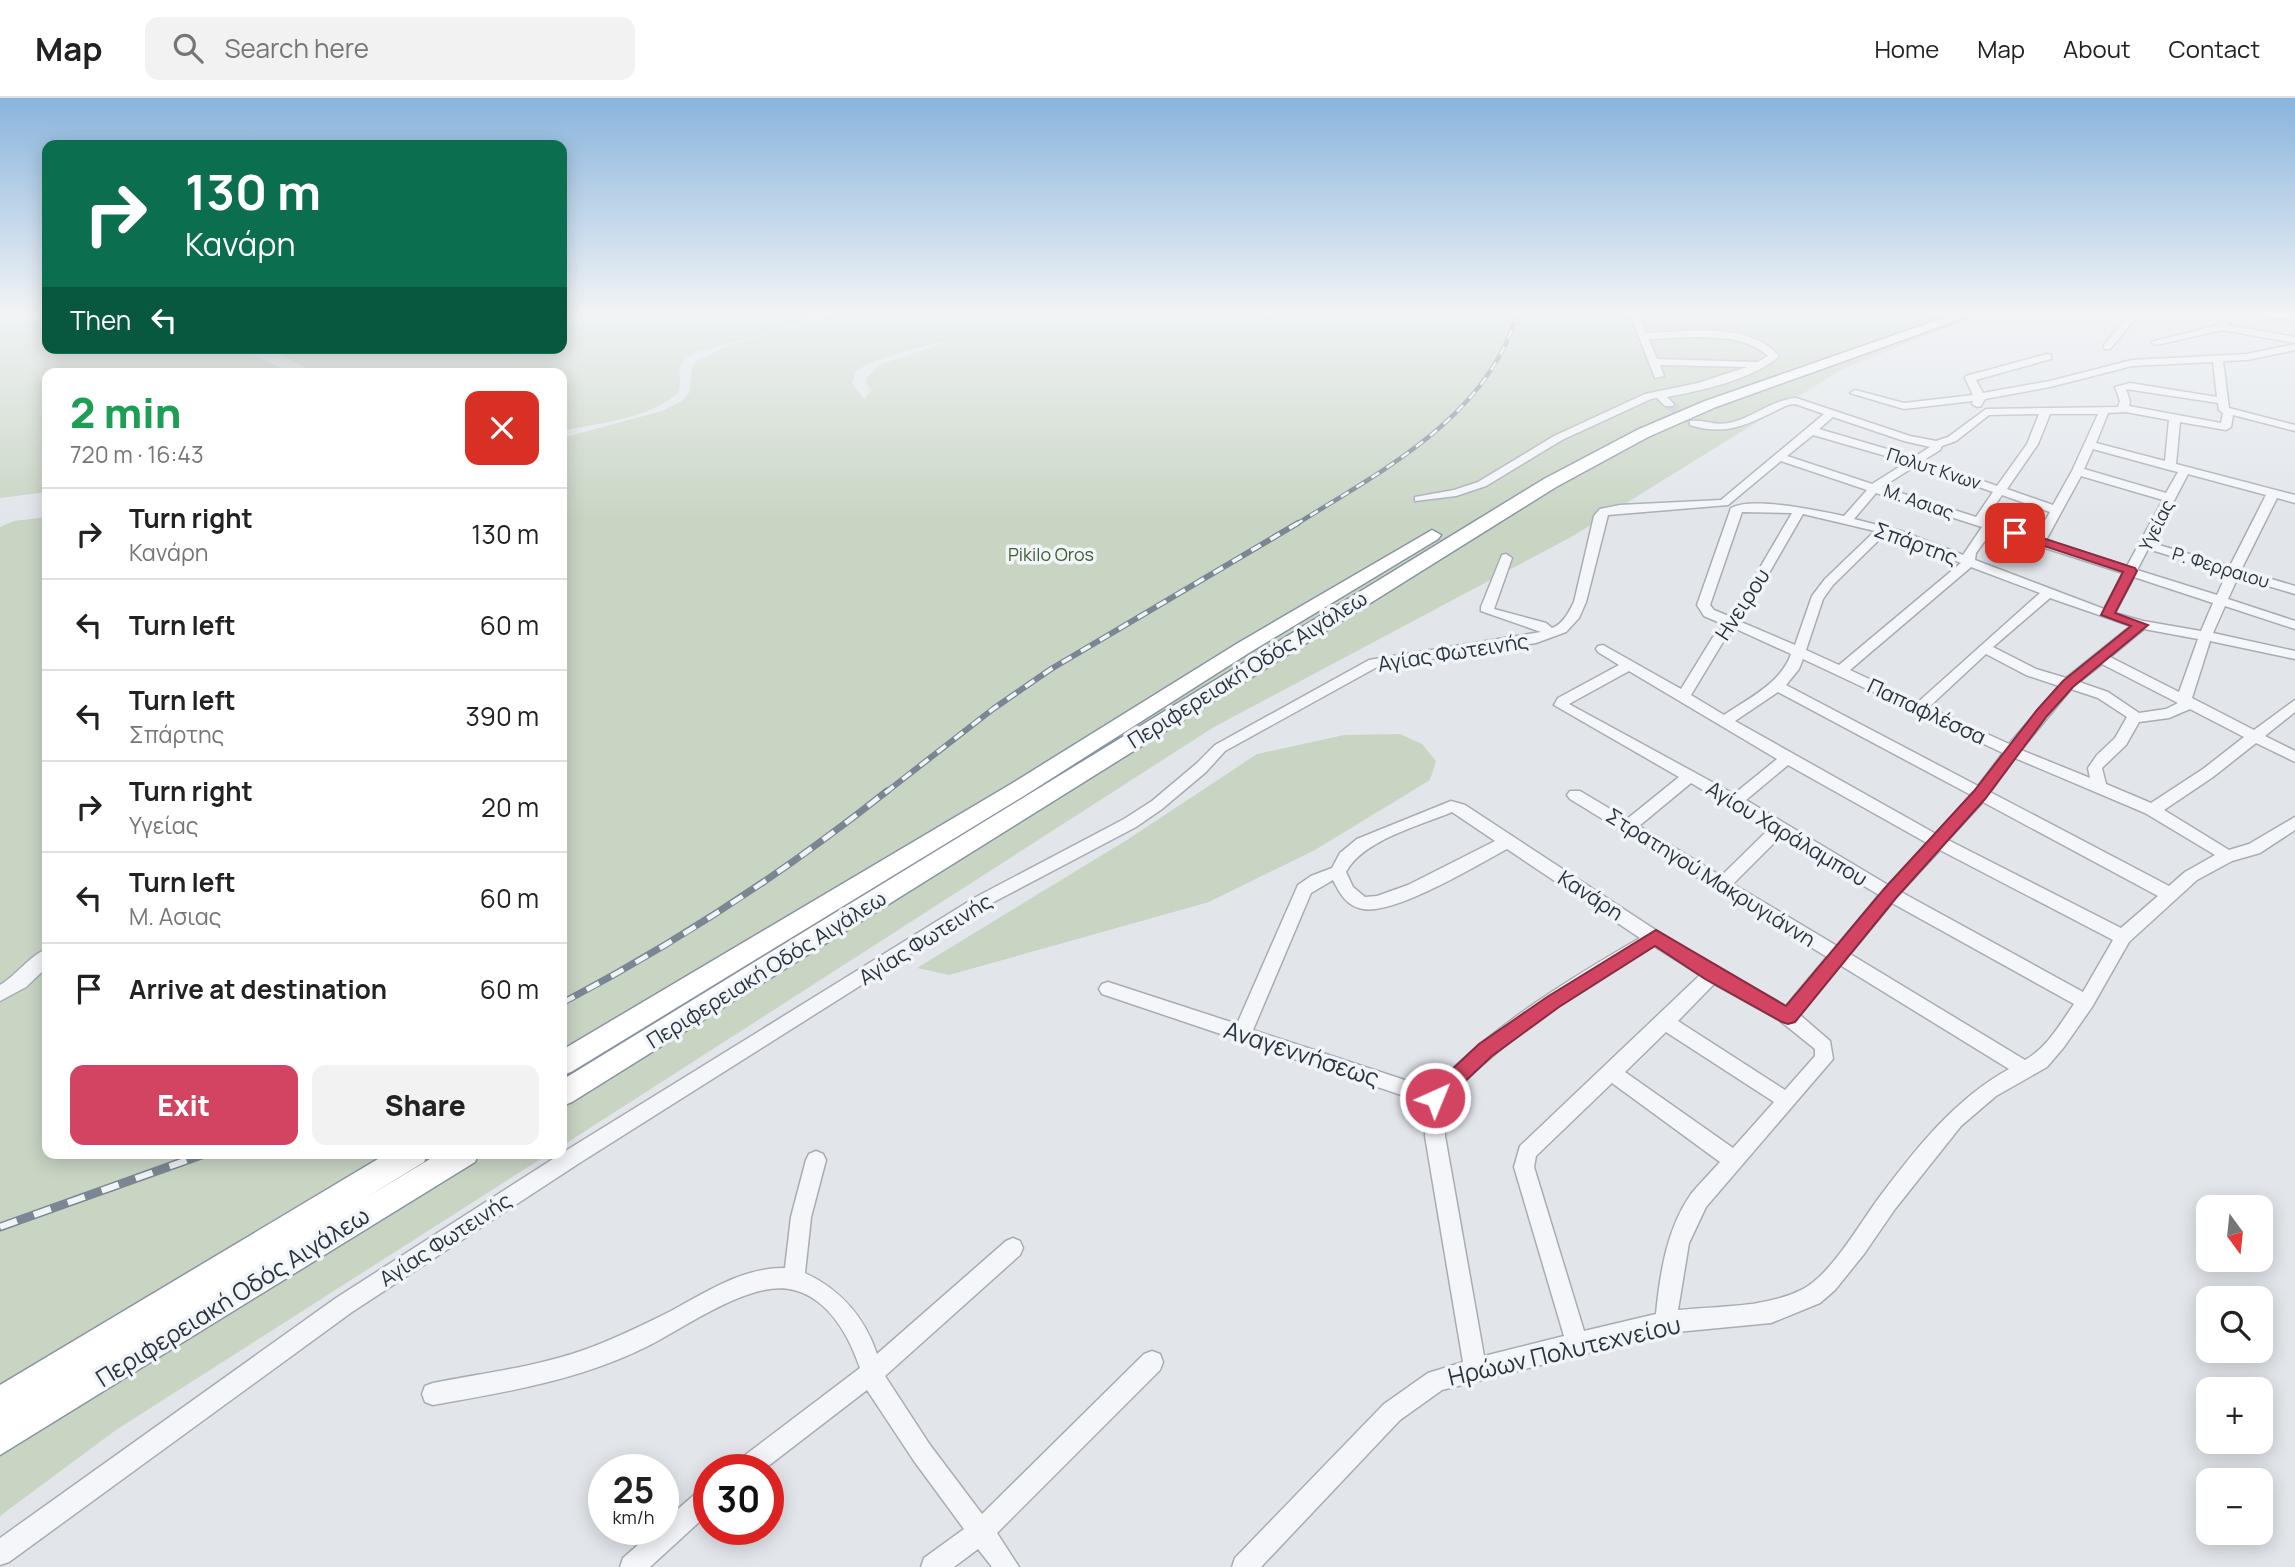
<!DOCTYPE html>
<meta charset="utf-8">
<style>
:root{--surface:#fff;--page:#f2f2f2;--text:#222;--muted:#767676;--line:#e0e0e0;--accent:#d24461}
body{margin:0;font-family:Manrope,sans-serif;background:var(--page);color:var(--text);height:100vh;display:flex;flex-direction:column;font-size:26px;white-space:nowrap}
*{box-sizing:border-box;margin:0}
p{font-size:23px;color:var(--muted)}
.icon{flex:none;width:38px;height:38px;fill:none;stroke:currentColor;stroke-width:2;stroke-linecap:round;stroke-linejoin:round}
.map{position:relative;flex:1;overflow:hidden}
.details{position:absolute;left:42px;top:270px;width:525px;height:791px;display:flex;flex-direction:column;background:var(--surface);border-radius:14px;box-shadow:0 4px 18px #0003}
.details>*{flex:none}
.guide{position:absolute;left:42px;top:42px;width:525px;height:214px;border-radius:14px;box-shadow:0 4px 18px #0003;background:#0b6e4f;color:#fff;overflow:hidden}
.needle{width:46px;rotate:165deg}
.tools{position:absolute;left:2196px;top:1097px;display:grid;gap:14px}
.tools a{display:grid;place-items:center;width:77px;height:77px;border-radius:14px;background:var(--surface);box-shadow:0 4px 18px #0003;font-size:35px}
.speed{position:absolute;left:588px;top:1356px;display:flex;gap:14px;font-size:35px;font-weight:700;text-align:center}
.speed>*{display:grid;place-content:center;width:91px;height:91px;border-radius:50%;background:var(--surface);box-shadow:0 4px 18px #0003;line-height:1}
.speed small{font-size:18px;font-weight:400}
.speed .limit{border:10px solid #d22;background:#fff;color:#111}
.pin{position:absolute;display:grid;place-items:center;width:60px;height:60px;color:#fff;margin:-30px;border-radius:14px;box-shadow:0 4px 10px #0006}
.me{position:absolute;width:77px;margin:-38px;rotate:44deg;stroke-linejoin:round;filter:drop-shadow(0 0 5px #0008)}
.turn{display:flex;align-items:center;gap:24px;height:147px;padding:0 28px;font-size:32px}
.turn .icon{width:91px;height:91px;stroke-width:2.5}
.turn b{display:block;font-size:49px;line-height:60px}
.then{display:flex;align-items:center;height:66px;padding:0 28px;background:#0003;gap:14px;font-size:26px}
.round{display:grid;place-items:center;flex:none;width:74px;height:74px;border-radius:14px;background:var(--page)}
.overview{display:flex;align-items:center;justify-content:space-between;height:119px;padding:0 28px}
h1{font-size:42px;font-weight:800;line-height:52px;color:#1e9e55}
.action{display:flex;gap:14px;margin-top:auto;padding:14px 28px}
.action a{flex:1;height:80px;border-radius:14px;background:var(--accent);color:#fff;font-size:28px;font-weight:800;line-height:80px;text-align:center}
.action a+a{background:var(--page);color:var(--text)}
ul{padding:0;list-style:none}
li{display:flex;align-items:center;gap:21px;height:91px;padding:0 28px;border-top:2px solid var(--line)}
li div{flex:1}
li b{display:block;font-size:26px}
li em{font-style:normal}
header{display:flex;align-items:center;gap:42px;box-sizing:border-box;height:98px;padding:0 35px;background:var(--surface);border-bottom:2px solid var(--line)}
header strong{font-size:33px}
nav{display:flex;gap:38px;margin-inline-start:auto;font-size:24px}
.search{width:490px;height:63px;background:var(--page);display:flex;align-items:center;gap:18px;box-sizing:border-box;padding:0 24px;border-radius:14px;color:var(--muted);font-size:26px}
.map>svg:first-child{display:block}
</style>
<header>
<strong>Map</strong>
<div class="search"><svg class="icon" aria-label="search" viewBox="0 0 24 24"><circle cx="10" cy="10" r="6"/><path d="M15 15l6 6"/></svg>Search here</div>
<nav><a>Home</a><a>Map</a><a>About</a><a>Contact</a></nav>
</header>
<div class="map">
<svg width="2295" height="1469" viewBox="0 0 2295 1469">
<rect width="100%" height="100%" fill="#e2e6eb"/>
<!-- green -->
<path fill="#c8d5c3" fill-rule="evenodd" d="M0,216H47V250H243L262,262L295,275H47V394L0,400Z
M562,216H823L777,233L697,254C671,267 683,272 679,294C649,321 599,325 562,333V275H316L267,250H562Z
M834,216H1981L1844,270L1573,438L1214,629L562,1048V340L662,313L682,303L689,295L692,268L698,262L728,248ZM950,243L879,267L867,279L866,285L872,292L864,301L852,285C854,281 854,277 856,274C867,262 932,245 950,243Z
M47,419V1055H550L116,1332L0,1418V429L14,423Z
M1400,636L1422,646L1436,663L1430,682L1315,752L1209,804L949,877L917,870L1130,740L1257,656L1344,637Z"/>
<g fill="none" stroke-linecap="round" stroke-linejoin="round">
<!-- minor-tunnel -->
<path stroke="#bdc2c9" stroke-width="10" stroke-dasharray="10 5" stroke-linecap="butt" d="M1669,306L1694,325"/>
<!-- minor casing -->
<g stroke="#a7adb5" stroke-width="3">
<path id="minor" d="M1630,216H1638L1646,235C1688,234 1748,223 1779,258C1755,281 1700,293 1667,299L1674,306L1673,308H1665L1657,300L1651,301L1562,342L1486,388L1456,398L1415,403V399L1454,392L1478,384L1554,338L1645,296L1698,285L1747,269L1660,267L1664,278L1655,280ZM1694,239C1720,240 1748,239 1768,258L1757,264L1657,261L1649,241Z
M2130,216H2140L2110,251H2104V247Z
M2220,216H2230L2231,222L2228,227L2295,239V245L2223,232L2156,247L2151,244L2218,227L2221,222Z
M2260,216H2291L2293,218C2286,223 2267,221 2260,216Z
M2295,246V252L2247,262L2223,263L2229,310L2295,327V333L2233,317L2231,329L2226,332L2180,324L2176,366L2295,397V405L2277,400L2241,472L2295,488V496L2238,479L2228,501L2295,523V531L2225,508L2213,535L2295,553V561L2210,543L2192,600L2254,632L2295,602V614L2265,638L2295,653V664L2256,645L2213,679L2164,712L2229,752L2249,746L2295,719V732L2260,755L2232,763L2197,782L2129,844L2092,909L2064,949L2047,969L1996,998L1961,1028L1895,1111L1864,1156L1835,1192L1820,1205L1771,1225L1666,1235L1442,1292L1400,1322L1261,1469H1232L1235,1460L1384,1306L1428,1275L1463,1264L1425,1038V1005L1102,896L1099,891L1102,886L1108,884L1237,926L1298,787L1311,778L1332,770L1340,755L1357,741L1451,703L1465,707L1654,831L1718,871L1786,908L1827,859L1570,701L1567,697L1570,693H1580L1627,721L1679,679L1554,607L1558,600L1619,567L1598,554L1596,551L1598,548L1603,547L1681,591L1713,539L1725,527L1704,518L1697,507L1731,410C1752,398 1819,413 1844,418L1867,392L1781,363L1728,407L1608,417L1586,504L1579,520L1566,534L1536,545L1377,569L1225,653L1206,674L1162,711L1136,729L988,807L581,1064L352,1214L9,1464L0,1467V1440L336,1200L567,1052L976,799L1124,721L1152,703L1196,666L1215,647L1369,562L1541,534L1481,513V509L1502,457L1506,456L1512,460L1494,511L1546,525L1552,530C1563,526 1569,514 1574,504L1594,418L1600,411L1620,407L1721,402L1824,316L1795,306L1788,307C1753,323 1730,340 1690,327V323C1703,321 1715,328 1729,325C1753,320 1771,302 1796,300L1910,338L1936,343L1948,339L1986,311L2118,309L2120,303L2115,289L2130,285L2217,299L2213,264L2132,268L2050,289L1985,301L1981,308L1977,309L1972,306L1973,303L1904,311L1850,295L1855,292L1904,305L1973,297L1965,280L1966,278L2047,256L2051,257V261L1976,282L1983,295L2050,283L2132,262L2247,256ZM2126,291L2218,305L2219,312L2223,315L2221,325L2129,308L2130,303ZM2126,314L2169,322L2165,363L2096,345L2108,315ZM2039,316L2027,346L1997,388L1924,362L1940,352L1942,348L1956,343L1989,317ZM2050,316H2098L2072,373L2053,407L2007,391L2038,346ZM1833,319L1904,343L1930,349L1914,359L1819,331ZM1813,337L1907,364L1872,386L1787,358ZM2093,351L2166,371L2178,374L2166,395L2084,371ZM1917,367L1993,394L1976,419L1882,389ZM2188,376L2266,397L2230,468L2152,445ZM2081,378L2163,402L2127,468L2046,442ZM1876,395L1982,429L1963,457L1901,433L1854,421ZM2002,397L2050,414L2036,439L1985,422ZM1742,414L1792,415L1731,519L1714,512L1710,507ZM1803,416L1875,433L1825,481L1812,498L1795,547L1741,524ZM1992,433L2123,475L2104,511L1975,462L1976,455ZM1885,436L1961,465L1839,567L1806,552L1823,501L1833,487ZM2148,451L2227,475L2217,497L2137,472ZM1971,469L2040,495L1918,604L1850,572ZM2134,479L2213,505L2201,533L2143,523L2115,515ZM2050,500L2131,528L2066,580L2036,571L1993,549ZM1736,531L1791,556C1781,585 1749,600 1724,617L1691,597L1723,544ZM2144,531L2198,541L2179,594L2110,559ZM1986,556L2026,577L2059,588L2009,646L1929,609ZM1803,561L2003,655L1978,688L1786,587L1799,571ZM2102,566L2178,605L2166,611L2139,615L2108,594L2079,584ZM1629,573L1777,661L1734,696L1569,606ZM2071,591L2098,600L2127,619L2115,640L2097,657L2088,670L2090,680L2021,652ZM1778,594L1971,697L1936,736L1735,623ZM2190,611L2244,639L2203,671L2151,705L2106,686L2102,670L2126,647L2139,624L2169,620ZM2015,660L2145,715L2215,757L2185,774L2169,788L1990,694ZM1788,667L1927,745L1888,787L1746,702ZM1691,685L1769,731L1721,778L1639,728ZM1983,704L2158,798L2121,830L1948,742ZM1452,714L1495,743L1408,787L1377,798L1365,799L1353,789L1346,774C1363,742 1419,728 1452,714ZM1781,738L1879,797L1837,848L1733,786ZM1507,751L1640,840C1566,883 1492,928 1432,991L1253,932L1311,795L1333,782C1340,796 1347,808 1363,811C1395,817 1477,767 1507,751ZM1940,752L2113,842L2083,894L1901,794ZM1892,805L2074,906C2060,926 2047,950 2025,962L1850,856ZM1654,848L1700,877L1520,1048L1514,1069L1564,1238L1484,1258L1445,1038V1003C1505,939 1579,893 1654,848ZM1840,867L2009,971C1955,1001 1918,1048 1881,1097C1861,1123 1832,1176 1803,1191C1766,1210 1719,1208 1678,1212L1689,1145L1706,1109L1833,961L1830,943L1800,917ZM1714,886L1779,922L1815,951V958L1785,992L1678,923ZM1666,934L1774,1004L1733,1050L1625,974ZM1612,985L1720,1064C1711,1074 1700,1085 1691,1096C1667,1130 1660,1175 1656,1216L1584,1233L1534,1069L1536,1058Z
M47,851V869L26,889L0,903V887C16,878 30,857 47,851Z
M816,1053L823,1056L826,1062L811,1119L805,1175C841,1192 864,1218 877,1256L1006,1143L1013,1140L1020,1143L1023,1150L1020,1157L885,1278L930,1347L982,1416L1144,1256L1152,1253L1160,1256L1163,1264L1160,1272L997,1435L1019,1469H992L978,1451L954,1469H921L924,1460L964,1431L914,1363L867,1292L763,1372H732L736,1364L860,1270C849,1238 829,1201 794,1192C753,1180 684,1230 648,1248C581,1282 506,1294 433,1307L425,1304L422,1296L425,1288L433,1285C483,1275 536,1269 584,1252C614,1241 643,1227 671,1213C706,1194 744,1169 785,1170L791,1119L806,1062L809,1056Z
M709,1387V1415L650,1469H620L623,1460L655,1432H663V1424L701,1391Z"/>
</g>
<!-- highway casing -->
<g stroke="#8994a2" stroke-width="3">
<path id="highway" d="M1955,216H1975L1716,309L1648,339L1556,389L572,1004L562,1008V982L1544,381L1637,332L1705,303Z
M1432,432L1441,437L1438,441L1252,553L1027,696L571,974L562,977V952L1011,686L1238,545Z
M388,1055H428L424,1064L362,1102L440,1055H479L475,1064L0,1357V1287Z"/>
</g>
<!-- minor -->
<use href="#minor" fill="#f5f6f9" fill-rule="evenodd"/>
<!-- highway -->
<use href="#highway" fill="#fff" fill-rule="evenodd"/>
<!-- rail-far3 casing -->
<g stroke="#7b8695" stroke-width="4.5">
<path id="rail-far3" d="M1295,427C1381,373 1487,320 1517,216"/>
</g>
<!-- rail-far2 casing -->
<g stroke="#7b8695" stroke-width="6">
<path id="rail-far2" d="M885,695L993,611L1051,571L1298,425"/>
</g>
<!-- rail-far1 casing -->
<g stroke="#7b8695" stroke-width="7">
<path id="rail-far1" d="M562,905C678,844 785,774 887,693"/>
</g>
<!-- rail casing -->
<g stroke="#7b8695" stroke-width="9">
<path id="rail" d="M0,1129L207,1055"/>
</g>
<!-- rail-far3 -->
<use href="#rail-far3" stroke="#f2f5f8" stroke-width="2.5" stroke-dasharray="9" stroke-linecap="butt"/>
<!-- rail-far2 -->
<use href="#rail-far2" stroke="#f2f5f8" stroke-width="3.5" stroke-dasharray="11" stroke-linecap="butt"/>
<!-- rail-far1 -->
<use href="#rail-far1" stroke="#f2f5f8" stroke-width="4.5" stroke-dasharray="14" stroke-linecap="butt"/>
<!-- rail -->
<use href="#rail" stroke="#f2f5f8" stroke-width="6" stroke-dasharray="18" stroke-linecap="butt"/>
</g>
<!-- sky -->
<linearGradient id="sky" x2="0" y2="1"><stop stop-color="#89b4dc"/><stop offset="0.51" stop-color="#f2f4f6"/><stop offset="1" stop-color="#f2f4f6" stop-opacity="0"/></linearGradient>
<rect width="2295" height="422" fill="url(#sky)"/>
<!-- route -->
<path fill="#d24461" stroke="#882c3f" stroke-width="2" d="M2015,431L2135,470L2137,473L2115,515L2148,527L2073,589L2047,618L1985,701L1896,800L1795,924L1788,926L1782,924L1705,881L1655,848L1559,909L1492,958L1442,1005L1435,1008L1428,1005L1425,1000L1428,994L1479,946L1547,899L1656,832L1786,908L1884,791L1974,693L2037,612L2063,583L2131,528L2101,517L2123,474L2011,437L2009,435Z"/>
<g text-anchor="middle" dominant-baseline="central" stroke-width="7" stroke-linejoin="round" paint-order="stroke">
<!-- far-street labels -->
<g font-size="18" fill="#293443" stroke="#f2f5f8">
<text transform="translate(1934 370) rotate(18)">Πολυτ Κνων</text>
<text transform="translate(1919 403) rotate(19)">Μ. Ασιας</text>
<text transform="translate(2156 427) rotate(-63)">Υγείας</text>
<text transform="translate(2221 469) rotate(17)">Ρ. Φερραιου</text>
</g>
<!-- far-park labels -->
<g font-size="18" fill="#405f36" stroke="#f2f5f8">
<text x="1051" y="456">Pikilo Oros</text>
</g>
<!-- street labels -->
<g font-size="21" fill="#293443" stroke="#f2f5f8">
<text transform="translate(1916 445) rotate(20)">Σπάρτης</text>
<text transform="translate(1742 506) rotate(-57)">Ηνειρου</text>
<text transform="translate(1453 554) rotate(-9)">Αγίας Φωτεινής</text>
<text transform="translate(1247 571) rotate(-32)">Περιφερειακή Οδός Αιγάλεω</text>
<text transform="translate(1927 613) rotate(25)">Παπαφλέσσα</text>
<text transform="translate(1787 735) rotate(31)">Αγίου Χαράλαμπου</text>
<text transform="translate(1711 779) rotate(32)">Στρατηγού Μακρυγιάννη</text>
<text transform="translate(1591 797) rotate(33)">Κανάρη</text>
<text transform="translate(925 841) rotate(-32)">Αγίας Φωτεινής</text>
<text transform="translate(766 871) rotate(-32)">Περιφερειακή Οδός Αιγάλεω</text>
<text transform="translate(445 1141) rotate(-33)">Αγίας Φωτεινής</text>
</g>
<!-- near-street labels -->
<g font-size="24" fill="#293443" stroke="#f2f5f8">
<text transform="translate(1302 955) rotate(18)">Αναγεννήσεως</text>
<text transform="translate(232 1198) rotate(-32)">Περιφερειακή Οδός Αιγάλεω</text>
<text transform="translate(1564 1252) rotate(-13)">Ηρώων Πολυτεχνείου</text>
</g>
</g>
</svg>
<div class="tools">
<a><svg class="needle" viewBox="-14 -14 28 28"><path d="M0-13l5 13h-10z" fill="#e53935"/><path d="M0 13l5-13h-10z" fill="#767676"/></svg></a>
<a><svg class="icon" aria-label="search" viewBox="0 0 24 24"><circle cx="10" cy="10" r="6"/><path d="M15 15l6 6"/></svg></a>
<a>+</a>
<a>−</a>
</div>
<div class="speed"><div>25<small>km/h</small></div><div class="limit">30</div></div>
<div class="pin" style="left:2015px;top:435px;background:#d93025"><svg class="icon" aria-label="arrive" viewBox="0 0 24 24"><path d="M6 21V4h12l-3 4 3 4H6"/></svg></div>
<svg class="me" style="left:1435px;top:1000px" viewBox="-20 -20 40 40"><circle r="17" fill="#d24461" stroke="#fff" stroke-width="3"/><path d="M0-11L8 9 0 5-8 9z" fill="#fff"/></svg>
<div class="guide">
<div class="turn"><svg class="icon" aria-label="right" viewBox="0 0 24 24"><path d="M7 20v-9h11M14 6l5 5-5 5"/></svg><div><b>130 m</b>Κανάρη</div></div>
<div class="then">Then<svg class="icon" aria-label="left" viewBox="0 0 24 24"><path d="M17 20v-9H6M10 6l-5 5 5 5"/></svg></div>
</div>
<section class="details">
<div class="overview"><div><h1>2 min</h1><p>720 m · 16:43</p></div><a class="round" style="background:#d93025;color:#fff"><svg class="icon" aria-label="close" viewBox="0 0 24 24"><path d="M6 6l12 12M18 6L6 18"/></svg></a></div>
<ul>
<li><svg class="icon" aria-label="right" viewBox="0 0 24 24"><path d="M7 20v-9h11M14 6l5 5-5 5"/></svg><div><b>Turn right</b><p>Κανάρη</p></div><em>130 m</em></li>
<li><svg class="icon" aria-label="left" viewBox="0 0 24 24"><path d="M17 20v-9H6M10 6l-5 5 5 5"/></svg><div><b>Turn left</b></div><em>60 m</em></li>
<li><svg class="icon" aria-label="left" viewBox="0 0 24 24"><path d="M17 20v-9H6M10 6l-5 5 5 5"/></svg><div><b>Turn left</b><p>Σπάρτης</p></div><em>390 m</em></li>
<li><svg class="icon" aria-label="right" viewBox="0 0 24 24"><path d="M7 20v-9h11M14 6l5 5-5 5"/></svg><div><b>Turn right</b><p>Υγείας</p></div><em>20 m</em></li>
<li><svg class="icon" aria-label="left" viewBox="0 0 24 24"><path d="M17 20v-9H6M10 6l-5 5 5 5"/></svg><div><b>Turn left</b><p>Μ. Ασιας</p></div><em>60 m</em></li>
<li><svg class="icon" aria-label="arrive" viewBox="0 0 24 24"><path d="M6 21V4h12l-3 4 3 4H6"/></svg><div><b>Arrive at destination</b></div><em>60 m</em></li>
</ul>
<div class="action"><a>Exit</a><a>Share</a></div>
</section>
</div>
